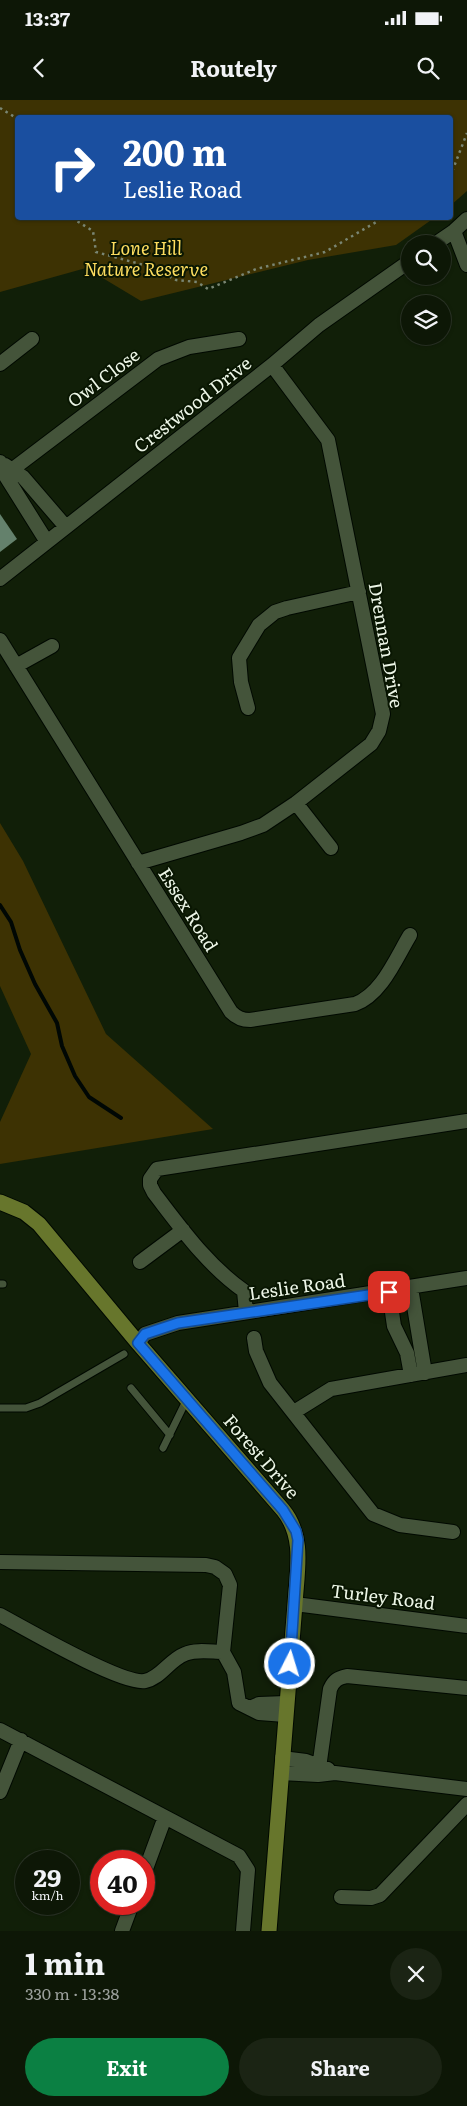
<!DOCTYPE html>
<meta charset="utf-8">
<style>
:root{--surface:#0d1706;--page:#1b2414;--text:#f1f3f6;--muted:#9a9f9b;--line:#2d3628;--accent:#0b8043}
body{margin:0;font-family:Literata,serif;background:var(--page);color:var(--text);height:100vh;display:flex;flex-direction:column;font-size:19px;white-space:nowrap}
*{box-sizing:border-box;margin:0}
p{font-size:16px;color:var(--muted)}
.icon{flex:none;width:28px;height:28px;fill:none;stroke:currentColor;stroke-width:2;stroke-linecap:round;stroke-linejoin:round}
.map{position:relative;height:1831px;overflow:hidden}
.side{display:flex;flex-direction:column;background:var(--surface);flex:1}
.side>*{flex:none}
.banner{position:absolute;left:15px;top:15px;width:438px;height:105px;border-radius:5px;box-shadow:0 1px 4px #0004,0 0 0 1px var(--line);background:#1a4fa0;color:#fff;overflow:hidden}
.fabs{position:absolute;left:401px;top:135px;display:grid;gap:10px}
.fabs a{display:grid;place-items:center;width:50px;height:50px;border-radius:50%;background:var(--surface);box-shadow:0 1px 4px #0004,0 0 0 1px var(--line);font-size:25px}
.speed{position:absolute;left:15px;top:1750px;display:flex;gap:10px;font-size:25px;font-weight:700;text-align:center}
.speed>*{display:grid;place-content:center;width:65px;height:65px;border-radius:50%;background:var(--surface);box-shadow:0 1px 4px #0004,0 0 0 1px var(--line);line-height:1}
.speed small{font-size:12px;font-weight:400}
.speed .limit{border:8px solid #d22;background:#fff;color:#111}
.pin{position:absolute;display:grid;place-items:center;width:42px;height:42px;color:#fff;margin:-21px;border-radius:10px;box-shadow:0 2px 8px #0006}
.me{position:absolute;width:55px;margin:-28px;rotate:5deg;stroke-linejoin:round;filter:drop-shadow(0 0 4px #0008)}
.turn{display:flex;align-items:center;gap:18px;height:105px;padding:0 25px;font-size:22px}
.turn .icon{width:65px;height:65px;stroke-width:2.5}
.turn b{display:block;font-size:35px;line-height:42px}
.round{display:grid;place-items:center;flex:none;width:52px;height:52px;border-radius:26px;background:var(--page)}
.overview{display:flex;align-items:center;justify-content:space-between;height:85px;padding:0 25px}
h1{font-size:30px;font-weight:700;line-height:38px}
.primary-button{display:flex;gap:10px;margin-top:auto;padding:10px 25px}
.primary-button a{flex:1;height:58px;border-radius:30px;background:var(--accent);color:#fff;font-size:20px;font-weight:700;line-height:58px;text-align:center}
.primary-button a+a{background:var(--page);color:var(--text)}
.status{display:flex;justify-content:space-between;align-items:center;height:35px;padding:0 25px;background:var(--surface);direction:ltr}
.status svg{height:14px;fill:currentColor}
header{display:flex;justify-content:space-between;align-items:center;height:65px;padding:0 25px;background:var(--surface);font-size:22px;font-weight:700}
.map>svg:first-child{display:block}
</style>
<div class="status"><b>13:37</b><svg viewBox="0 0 49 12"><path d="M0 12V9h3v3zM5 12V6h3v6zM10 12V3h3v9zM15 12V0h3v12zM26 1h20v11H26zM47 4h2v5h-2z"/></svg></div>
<header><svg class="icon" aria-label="back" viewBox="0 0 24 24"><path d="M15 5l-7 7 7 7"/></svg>Routely<svg class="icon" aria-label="search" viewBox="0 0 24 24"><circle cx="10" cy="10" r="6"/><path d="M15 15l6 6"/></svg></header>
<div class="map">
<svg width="467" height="1831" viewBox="0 0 467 1831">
<rect width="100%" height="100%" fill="#111f08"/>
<!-- green -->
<path fill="#3d3203" d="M0,0H467V91L450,106V18H18V118H434L396,145L308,160L141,201L86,168L0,192Z
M0,723L23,761L106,934L213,1029L0,1064V1022L31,954L0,886Z"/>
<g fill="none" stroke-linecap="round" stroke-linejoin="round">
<!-- stream -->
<path stroke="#000704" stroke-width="4" d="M0,805L11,822L20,850L35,884L57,923L62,946L75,976L89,997L121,1018"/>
</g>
<!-- building -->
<path fill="#64816c" d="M0,414L17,439L0,452Z"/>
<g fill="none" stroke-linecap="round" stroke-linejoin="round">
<!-- lane casing -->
<g stroke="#010900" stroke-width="9">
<path id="lane" d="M0,1184H3
M131,1288L170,1335
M0,1308H26L40,1303L124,1254
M163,1348L187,1299"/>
</g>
<!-- street casing -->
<g stroke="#010900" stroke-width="16">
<path id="street" d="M454,131L467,165
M435,144L454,131L467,119
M0,264L32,239
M0,362L5,375L47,442
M5,365L23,377L66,427
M5,375L158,259L189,247L239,239
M0,479L272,265L319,225L410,161
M0,540L231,912C237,918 242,920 250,920L355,904C382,894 396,858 410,835
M16,566L52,546
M248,608L241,582L239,558L259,525L275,512L287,508L359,492
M296,703L331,748
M138,763L241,733L263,725L296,703L371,644L379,631L383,614L328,340L272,265
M140,1162L183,1130
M411,1188L425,1273
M389,1192L394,1226L407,1253L411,1275
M246,1212L244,1191C207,1165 181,1128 154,1093L150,1085V1079L157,1069L467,1021
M254,1238L256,1251L270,1283L373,1414L400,1425L453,1432
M138,1243L145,1234L178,1223L467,1178
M294,1312L331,1289L467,1265
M0,1462L206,1465L215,1467L225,1474L230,1485L223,1552L234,1572L239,1603L259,1613L285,1615
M295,1504L467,1526
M0,1515C26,1529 122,1585 145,1581C161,1578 169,1560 185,1554C196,1549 212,1552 223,1552
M250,1608L259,1604L286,1603
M0,1630L239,1756L248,1770L243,1831
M282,1658L306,1661L328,1669
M281,1673L318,1675L335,1673L467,1689
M318,1675L330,1589C334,1580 338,1578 347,1576L467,1588
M0,1692L21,1640
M144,1774L165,1717
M341,1797L371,1798L380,1795L467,1704
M122,1831L132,1804"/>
</g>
<!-- secondary casing -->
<g stroke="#010900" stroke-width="17">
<path id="secondary" d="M0,1102L24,1112L39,1124L138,1243L283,1410C305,1437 297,1471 295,1504L269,1831"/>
</g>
<!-- path -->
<path stroke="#7a8673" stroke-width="2.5" stroke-dasharray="2.5 4" stroke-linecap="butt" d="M0,8L18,19
M450,77L467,33
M72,118L93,131L96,152L151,167L176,180L197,182L208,189L256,169L325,152L383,118"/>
<!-- lane -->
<use href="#lane" stroke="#44543a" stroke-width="7"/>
<!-- street -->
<use href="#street" stroke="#44543a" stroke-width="14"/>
<!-- secondary -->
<use href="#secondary" stroke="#67762c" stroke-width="15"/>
</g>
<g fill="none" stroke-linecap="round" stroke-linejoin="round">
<!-- route casing -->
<g stroke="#114b97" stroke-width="12">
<path id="route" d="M290,1564L298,1440L296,1431L283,1410L138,1243L145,1234L178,1223L389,1192"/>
</g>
<!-- route -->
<use href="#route" stroke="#1a73e8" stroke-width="9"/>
</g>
<g text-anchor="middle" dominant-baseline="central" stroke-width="4" stroke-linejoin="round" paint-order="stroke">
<!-- park labels -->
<g font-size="18" font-style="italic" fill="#fddd5f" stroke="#091602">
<text x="146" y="147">Lone Hill<tspan x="146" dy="21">Nature Reserve</tspan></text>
</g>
<!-- street labels -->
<g font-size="18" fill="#edf6e7" stroke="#091602">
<text transform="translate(103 277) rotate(-37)">Owl Close</text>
<text transform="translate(192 304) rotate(-38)">Crestwood Drive</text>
<text transform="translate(387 545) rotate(80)">Drennan Drive</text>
<text transform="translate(189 809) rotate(58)">Essex Road</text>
<text transform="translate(297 1186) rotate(-8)">Leslie Road</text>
<text transform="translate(262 1356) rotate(49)">Forest Drive</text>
<text transform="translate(383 1496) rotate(7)">Turley Road</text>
</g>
</g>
</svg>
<div class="fabs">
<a><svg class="icon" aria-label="search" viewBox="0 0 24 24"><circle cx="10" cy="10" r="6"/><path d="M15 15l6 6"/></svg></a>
<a><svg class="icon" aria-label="layers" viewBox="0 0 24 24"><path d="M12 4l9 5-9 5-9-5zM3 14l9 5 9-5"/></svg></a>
</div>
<div class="speed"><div>29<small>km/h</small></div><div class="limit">40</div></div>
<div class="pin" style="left:389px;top:1192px;background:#d93025"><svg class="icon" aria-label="arrive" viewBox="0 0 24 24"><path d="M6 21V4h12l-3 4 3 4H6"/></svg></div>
<svg class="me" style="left:290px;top:1564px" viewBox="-20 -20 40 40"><circle r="17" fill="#1a73e8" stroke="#fff" stroke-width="3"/><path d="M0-11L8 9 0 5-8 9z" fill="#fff"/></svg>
<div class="banner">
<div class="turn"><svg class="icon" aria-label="right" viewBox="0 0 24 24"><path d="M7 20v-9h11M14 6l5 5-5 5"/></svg><div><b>200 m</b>Leslie Road</div></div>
</div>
</div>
<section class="side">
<div class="overview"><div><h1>1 min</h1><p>330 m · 13:38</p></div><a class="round"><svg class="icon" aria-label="close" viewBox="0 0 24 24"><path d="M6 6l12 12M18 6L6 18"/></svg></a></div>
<div class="primary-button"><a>Exit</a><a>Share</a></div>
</section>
